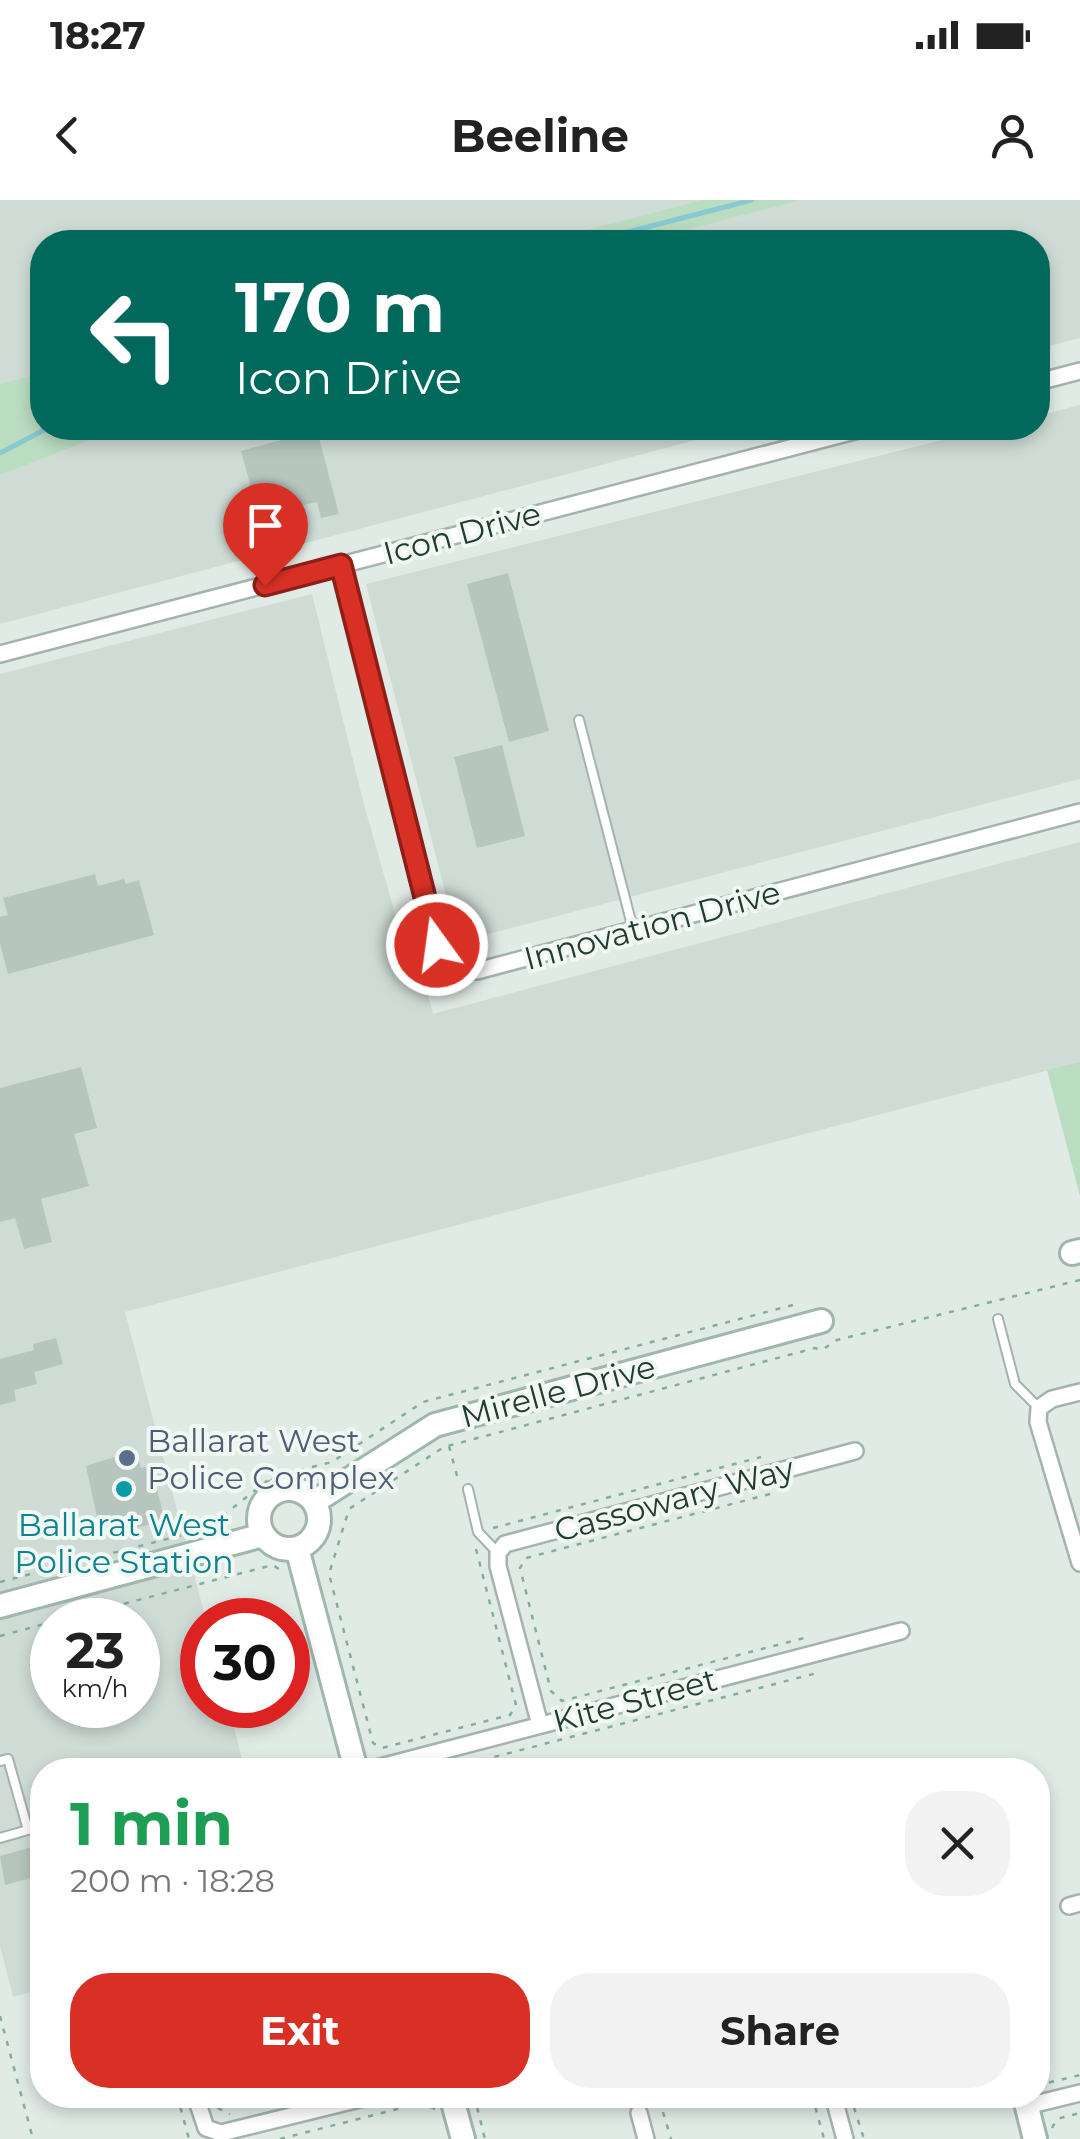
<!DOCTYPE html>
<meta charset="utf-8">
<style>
:root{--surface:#fff;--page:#f2f2f2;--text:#222;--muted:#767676;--accent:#d93025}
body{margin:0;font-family:Montserrat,sans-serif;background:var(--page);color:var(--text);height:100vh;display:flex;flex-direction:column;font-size:38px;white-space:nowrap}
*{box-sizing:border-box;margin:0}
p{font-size:32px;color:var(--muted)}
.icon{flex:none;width:55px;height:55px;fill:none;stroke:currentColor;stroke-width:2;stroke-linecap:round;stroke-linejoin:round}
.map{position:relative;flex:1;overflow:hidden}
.drawer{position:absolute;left:30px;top:1558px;width:1020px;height:350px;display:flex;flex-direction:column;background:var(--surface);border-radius:40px;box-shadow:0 5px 15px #0003}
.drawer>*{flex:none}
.top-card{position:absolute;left:30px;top:30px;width:1020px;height:210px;border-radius:40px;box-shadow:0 5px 15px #0003;background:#00695c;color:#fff;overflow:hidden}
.speed{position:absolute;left:30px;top:1398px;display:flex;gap:20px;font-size:50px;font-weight:700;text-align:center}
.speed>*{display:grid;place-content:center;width:130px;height:130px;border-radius:50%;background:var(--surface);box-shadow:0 5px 15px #0003;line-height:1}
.speed small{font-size:25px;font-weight:400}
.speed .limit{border:15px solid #d22;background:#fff;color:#111}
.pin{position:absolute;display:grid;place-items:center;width:85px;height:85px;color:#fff;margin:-102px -42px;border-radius:50% 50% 50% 0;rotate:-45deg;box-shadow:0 0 10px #0007}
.pin .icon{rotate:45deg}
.me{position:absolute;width:110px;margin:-55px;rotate:346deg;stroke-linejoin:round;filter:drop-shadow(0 0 8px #0008)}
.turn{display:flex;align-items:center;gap:35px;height:210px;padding:0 40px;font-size:45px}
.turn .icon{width:130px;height:130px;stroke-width:2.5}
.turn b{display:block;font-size:70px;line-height:85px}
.round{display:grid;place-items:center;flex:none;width:105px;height:105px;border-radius:40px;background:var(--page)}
.overview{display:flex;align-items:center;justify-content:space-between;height:170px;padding:0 40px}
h1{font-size:60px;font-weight:700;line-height:75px;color:#1e9e55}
.cta{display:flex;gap:20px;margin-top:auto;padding:20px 40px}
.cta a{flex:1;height:115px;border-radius:40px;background:var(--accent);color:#fff;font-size:40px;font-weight:700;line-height:115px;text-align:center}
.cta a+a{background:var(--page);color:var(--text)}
.status{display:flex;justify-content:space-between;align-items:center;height:70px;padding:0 50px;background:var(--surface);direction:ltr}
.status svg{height:28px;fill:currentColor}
header{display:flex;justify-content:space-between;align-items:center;height:130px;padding:0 40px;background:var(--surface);font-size:45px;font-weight:700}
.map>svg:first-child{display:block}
</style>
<div class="status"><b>18:27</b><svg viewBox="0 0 49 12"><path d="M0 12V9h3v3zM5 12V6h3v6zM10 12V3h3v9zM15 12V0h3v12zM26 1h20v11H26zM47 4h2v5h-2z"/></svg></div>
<header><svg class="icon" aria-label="back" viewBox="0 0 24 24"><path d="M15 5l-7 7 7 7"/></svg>Beeline<svg class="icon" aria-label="person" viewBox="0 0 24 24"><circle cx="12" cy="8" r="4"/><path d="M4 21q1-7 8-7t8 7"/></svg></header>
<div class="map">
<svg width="1080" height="1939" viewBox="0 0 1080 1939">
<rect width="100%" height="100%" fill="#e1ebe6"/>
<!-- built -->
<path fill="#cfdbd5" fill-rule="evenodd" d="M0,0H1080V138L1038,149V42H42V228H741L0,424Z
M1080,205V579L458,742L366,384L990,228H1038V216Z
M312,394L363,601L409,763L419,760L433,814L1080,642V862L125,1112L206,1420H202V1505H228L245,1570H42V1789L13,1797L0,1746V474ZM52,1420H138V1505H52Z"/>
<!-- green -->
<path fill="#badcc1" d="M703,0H801L639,42H541Z
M42,173V228H120L0,275V184Z
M1080,862V996L1047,870Z"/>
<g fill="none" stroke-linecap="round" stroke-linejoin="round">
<!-- stream -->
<path stroke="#8ac9d0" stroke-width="5" d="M589,42L752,0
M0,253L48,228"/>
</g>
<!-- building -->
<path fill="#b6c6bf" d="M317,230L339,314L321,318L317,302L272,312L277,331L264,335L241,251Z
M508,373L549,531L509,542L467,384Z
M502,545L525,636L477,648L454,557Z
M95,674L98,686L124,679L126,684L139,680L154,735L8,774L0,743V717L8,715L3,698Z
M81,867L97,928L74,934L89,986L41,999L52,1042L24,1049L15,1018L0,1022V888Z
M56,1138L63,1164L34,1172L37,1184L14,1190L16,1201L0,1205V1159L34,1150L33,1144Z
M136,1250L141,1268L148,1266L152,1284L155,1282L165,1321L131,1329L128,1315L98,1322L86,1266Z
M42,1644V1675L5,1685L0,1656Z"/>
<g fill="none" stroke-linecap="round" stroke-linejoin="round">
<!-- lane casing -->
<g stroke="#a4b3ad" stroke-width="12">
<path id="lane" d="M579,520L633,729
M998,1119L1015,1184L1039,1208
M468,1289L478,1332L498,1353
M0,1561L8,1559L28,1630L0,1638"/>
</g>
<!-- street casing -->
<g stroke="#a4b3ad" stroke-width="20">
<path id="street" d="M1038,182L1080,171
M341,365L437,745L452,765L477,771L1080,612
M0,454L866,228
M1080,1192L1052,1199L1039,1208L1038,1222L1080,1363
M540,1525L498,1366V1353L505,1344L855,1251
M369,1570L901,1431
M1069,1706L1080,1703
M195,1895L206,1928L221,1933L376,1895
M833,1895L845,1939
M1027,1906L1080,1893
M639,1913L646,1939"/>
</g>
<!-- secondary casing -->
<g stroke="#a0b7ad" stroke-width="28">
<path id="secondary" d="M1072,1053L1080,1051
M259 1319a30 30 0 1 1 60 0a30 30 0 1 1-60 0Z
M314,1302L435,1225L821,1121
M297,1348L356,1570
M0,1406L263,1335
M451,1895L463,1939
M1024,1895L1035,1939"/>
</g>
<!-- path -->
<path stroke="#82ae9e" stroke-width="2.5" stroke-dasharray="5 8" stroke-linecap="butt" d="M449,1246L459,1283
M770,1294L526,1358L520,1368L551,1491L562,1501L808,1437
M493,1328L761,1257
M476,1349L516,1505L510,1515L382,1548L373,1543L329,1374L349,1309L444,1247L815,1148L822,1150L837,1140L1080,1080
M0,1382L206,1329L272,1277L332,1262L423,1202L793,1105
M61,1420L273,1365L283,1372
M0,1436L52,1422
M444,1570L817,1473
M0,1816L33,1939
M1038,1877L1047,1883L1080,1875
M177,1895L189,1939
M215,1895L218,1908L230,1914
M474,1895L485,1939
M812,1895L824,1939
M850,1895L864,1939
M272,1904L304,1895
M663,1912L671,1939
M1052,1928L1057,1919L1080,1913
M280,1939L421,1903L435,1909"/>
<!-- lane -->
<use href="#lane" stroke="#fff" stroke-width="8"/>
<!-- street -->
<use href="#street" stroke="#fff" stroke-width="15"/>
<!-- secondary -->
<use href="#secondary" stroke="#fff" stroke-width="22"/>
</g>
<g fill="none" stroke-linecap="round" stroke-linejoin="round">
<!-- route casing -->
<g stroke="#8d1f18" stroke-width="25">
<path id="route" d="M265,385L341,365L437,745"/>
</g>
<!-- route -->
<use href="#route" stroke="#d93025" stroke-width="18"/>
</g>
<!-- markers -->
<circle fill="#5c6f8a" stroke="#f1f8f4" stroke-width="4" cx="127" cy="1258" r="10"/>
<circle fill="#0f9aa8" stroke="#f1f8f4" stroke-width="4" cx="124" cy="1289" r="10"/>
<g text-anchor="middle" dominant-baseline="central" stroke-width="8" stroke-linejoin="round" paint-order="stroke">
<!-- street labels -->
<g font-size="32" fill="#223c33" stroke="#f1f8f4">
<text transform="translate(462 333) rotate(-15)">Icon Drive</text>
<text transform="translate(652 725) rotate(-15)">Innovation Drive</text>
<text transform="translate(558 1191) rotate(-15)">Mirelle Drive</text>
<text transform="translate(674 1299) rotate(-15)">Cassowary Way</text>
<text transform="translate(635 1500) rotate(-15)">Kite Street</text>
</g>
<!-- service labels -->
<g font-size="32" fill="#4e5e75" stroke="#f1f8f4" text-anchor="start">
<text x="147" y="1240">Ballarat West<tspan x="147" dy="37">Police Complex</tspan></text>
</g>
<!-- culture labels -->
<g font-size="32" fill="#0d838f" stroke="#f1f8f4">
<text x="124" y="1324">Ballarat West<tspan x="124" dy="37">Police Station</tspan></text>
</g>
</g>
</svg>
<div class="speed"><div>23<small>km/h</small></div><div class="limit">30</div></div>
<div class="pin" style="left:265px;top:385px;background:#d93025"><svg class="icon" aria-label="arrive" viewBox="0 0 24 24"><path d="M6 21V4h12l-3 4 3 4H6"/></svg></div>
<svg class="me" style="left:437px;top:745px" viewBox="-20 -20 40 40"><circle r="17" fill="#d93025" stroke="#fff" stroke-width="3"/><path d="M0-11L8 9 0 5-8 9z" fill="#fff"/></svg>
<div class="top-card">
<div class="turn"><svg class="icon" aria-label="left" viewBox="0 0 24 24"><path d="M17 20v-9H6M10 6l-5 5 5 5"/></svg><div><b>170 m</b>Icon Drive</div></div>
</div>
<section class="drawer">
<div class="overview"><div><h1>1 min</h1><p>200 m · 18:28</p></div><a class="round"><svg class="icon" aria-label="close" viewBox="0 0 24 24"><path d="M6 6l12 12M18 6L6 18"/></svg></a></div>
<div class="cta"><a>Exit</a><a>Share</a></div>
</section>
</div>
